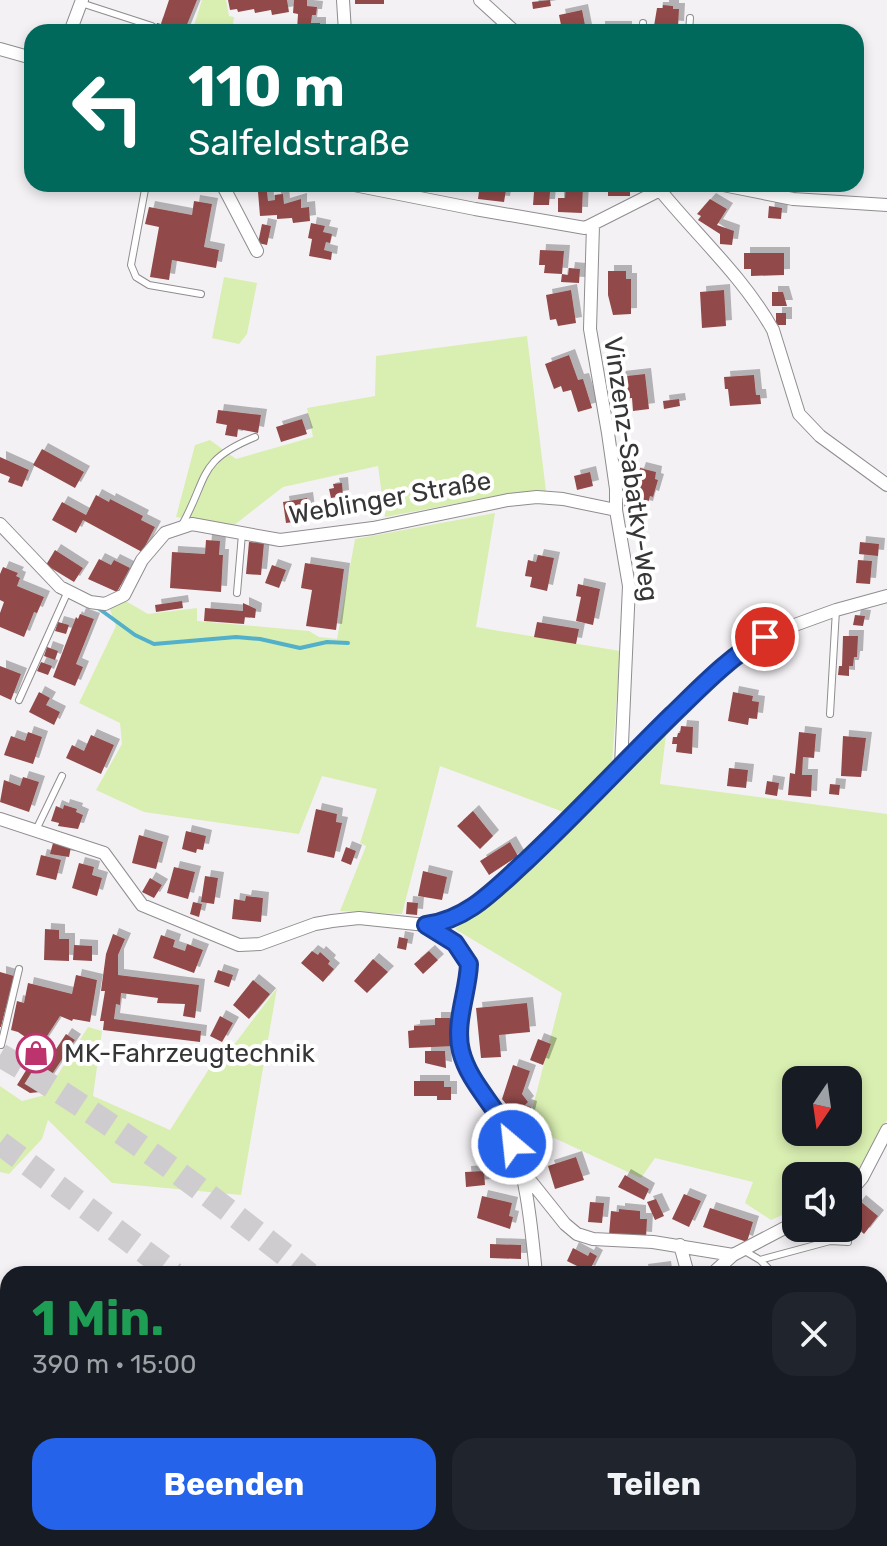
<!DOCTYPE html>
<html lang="de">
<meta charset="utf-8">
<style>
:root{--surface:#171b24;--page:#20242c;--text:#f1f3f6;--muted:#9ea1a6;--accent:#2563eb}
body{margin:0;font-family:Rubik,sans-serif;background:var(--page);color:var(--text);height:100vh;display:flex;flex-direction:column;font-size:30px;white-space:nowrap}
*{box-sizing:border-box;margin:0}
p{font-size:26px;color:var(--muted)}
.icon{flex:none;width:44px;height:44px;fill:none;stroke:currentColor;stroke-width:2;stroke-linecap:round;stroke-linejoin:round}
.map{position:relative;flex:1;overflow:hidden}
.details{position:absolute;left:0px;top:1266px;width:888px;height:280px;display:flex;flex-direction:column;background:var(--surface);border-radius:24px 24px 0 0;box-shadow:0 4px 12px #0003}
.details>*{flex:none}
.guide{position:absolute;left:24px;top:24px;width:840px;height:168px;border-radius:24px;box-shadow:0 4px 12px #0003;background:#00695c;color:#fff;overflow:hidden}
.needle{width:52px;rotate:193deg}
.controls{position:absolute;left:782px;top:1066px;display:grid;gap:16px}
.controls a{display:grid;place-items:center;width:80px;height:80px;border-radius:16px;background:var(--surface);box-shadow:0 4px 12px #0003;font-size:40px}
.pin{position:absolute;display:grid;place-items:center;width:68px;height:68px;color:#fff;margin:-34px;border:4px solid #fff;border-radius:50%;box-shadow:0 2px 8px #0007}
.me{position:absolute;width:88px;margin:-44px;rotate:332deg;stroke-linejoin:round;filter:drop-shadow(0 0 6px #0008)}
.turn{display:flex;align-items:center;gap:28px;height:168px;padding:0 32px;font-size:36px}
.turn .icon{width:104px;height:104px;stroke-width:2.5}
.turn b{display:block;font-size:56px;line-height:68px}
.round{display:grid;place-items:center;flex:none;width:84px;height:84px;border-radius:24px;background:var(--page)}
.headline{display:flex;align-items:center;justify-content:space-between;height:136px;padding:0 32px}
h1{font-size:48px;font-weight:700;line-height:60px;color:#1e9e55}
.button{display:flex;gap:16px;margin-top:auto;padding:16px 32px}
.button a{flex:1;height:92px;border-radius:24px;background:var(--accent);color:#fff;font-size:32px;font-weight:700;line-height:92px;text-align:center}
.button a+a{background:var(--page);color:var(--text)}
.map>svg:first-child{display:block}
</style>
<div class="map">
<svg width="887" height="1546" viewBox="0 0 887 1546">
<defs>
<filter id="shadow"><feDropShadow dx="6" dy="-6" stdDeviation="0" flood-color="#0004"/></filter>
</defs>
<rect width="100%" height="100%" fill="#f4f1f4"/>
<!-- green -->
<path fill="#d9eeb1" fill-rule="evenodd" d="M202,0H226L229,16L234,17L232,32H192Z
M224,277L257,283L247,334L239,344L212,338Z
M527,336L546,491L495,496L385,517L378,466L283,487L233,526L176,517L195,445L210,440L236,459L313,437L307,408L375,396L376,356Z
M495,513L476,627L620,651L612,764L566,813L440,766L402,914L340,911L366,846L360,843L377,789L322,776L299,834L144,812L96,790L122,744L120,723L79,703L116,626L109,607L124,600L148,614L197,608V621L309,631L319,637L337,639L355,539Z
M667,727L660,784L887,814V1120L849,1185L848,1176H796V1209L771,1220L745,1203L753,1182L655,1158L641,1178L528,1126L562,993L455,929ZM796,1080H848V1132H796Z
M277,988L241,1195L112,1183L48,1120L42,1139L9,1174L0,1172V1086L22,1101L45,1095L88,1027L102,1031L93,1096L170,1130L223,1047L230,1050Z
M887,1362V1456L880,1448V1369Z
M0,1443L8,1455V1538H68L76,1546H20L17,1542L13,1546H0Z
M532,1538H621L622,1546H536Z
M658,1538H848L850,1546H660Z"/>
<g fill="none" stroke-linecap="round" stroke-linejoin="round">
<!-- stream -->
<path stroke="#52b0cb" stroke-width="4" d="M98,608L135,635L154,644L236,637L260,639L300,648L327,642L348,643"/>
</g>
<!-- building -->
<path fill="#914a49" filter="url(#shadow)" d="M169,0H197L184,32L169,27L167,32L155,29L157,23L161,24Z
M228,0H287L289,12L272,15L271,10L255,13L254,9L238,12L237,9L230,10Z
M294,0H307V6L317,7L316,15H312L311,23H320V32L297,30L298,14L293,13Z
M355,0H384V4H355Z
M550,0L551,6L533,9L532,2Z
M663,5L673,6V9H679L678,27L666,26V32H653L657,8H663Z
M582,10L586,30L568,32L567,24L561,25L559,15Z
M599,27H626V32H599Z
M480,184H507L504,202L478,199Z
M521,184H542V192H550L549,205H533L534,192H524Z
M566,184H583L582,213L558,212V198H565Z
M608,184H630V196H608Z
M258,192H267L268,201L275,200V195L283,194L284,204L301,199V208L309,207L310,221L293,223L292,218L277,219V215L260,216Z
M710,199L727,209L717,225L734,231L732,245L720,244V234L698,220L701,216L697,214Z
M194,201L212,204L204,247L219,250L216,268L172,260L169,280L150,277L159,227L145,224L149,207L192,215Z
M769,206L782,208L781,219L768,218Z
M311,223L325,226L323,232L332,234L330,243L326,242L324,250L332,252L331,260L309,256L312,239L308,238Z
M262,224L271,226L267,245L258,243Z
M540,250L564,251L562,274L568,275L569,268L580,269L579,283L561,282L562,274L544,273L545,265H539Z
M744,253H784V275L751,276V269H744Z
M608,271H626V279H631V314L613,315L608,295Z
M571,290L576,323L558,326L556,319L550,320L546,295Z
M724,290L726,326L702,328L700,292Z
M772,292H783L787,306H772Z
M776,313H786V325H776Z
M569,355L578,380L583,379L592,408L578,412L571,390L563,392L561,386L554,389L545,364Z
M645,374L649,409L633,411L632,398L621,399L618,377Z
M754,375L756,395H760L761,404L730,406L728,389H725L724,377Z
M679,399L680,406L664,409L663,401Z
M218,410L261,415L258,433L238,429L237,437L225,435L227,425L216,423Z
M302,419L307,434L281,442L276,427Z
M42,449L84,472L75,488L33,465Z
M0,457L29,470L22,487L8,482L10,477L0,473Z
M640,468L656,472L655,479L658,480L653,497L650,496L647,507L634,504L635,510L626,512L623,499L632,497L633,493L627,491L631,473L638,474Z
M590,472L593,486L577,490L574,476Z
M342,483L343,496L331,498L329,489L334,488L333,484Z
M96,495L109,502L110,499L143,516L141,520L155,527L142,552L83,520L76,533L52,520L62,502L86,515Z
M307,498L310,520L286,523L283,502Z
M206,540L220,541L219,555H223L221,592L170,588L172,552L205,554Z
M249,542L264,543L261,575L246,574Z
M860,542L879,544L878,556L859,554Z
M55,550L83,568L74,582L46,565Z
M538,555L554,558L547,591L530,587L532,577L525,576L528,560L536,562Z
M99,559L111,565L114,560L130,568L117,592L88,579Z
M858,560L872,561L870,584L856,583Z
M305,563L344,569L336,630L306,626L312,590L301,588Z
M272,565L286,570L279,588L265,583Z
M3,567L18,573L16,576L20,578L17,586L44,597L37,613L34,612L24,637L0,627V613L4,602L0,600V574Z
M578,584L600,589L593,625L576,621L581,597L576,596Z
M182,601L183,608L156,612L155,605Z
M243,603L256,609L255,618L245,617L244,624L204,621L205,608L243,611Z
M80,614L94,619L76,664L83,667L75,686L53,677L76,617L78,619Z
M855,615L865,616L863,626L853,625Z
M58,622L69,625L66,634L55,631Z
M537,622L579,629L576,644L534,637Z
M843,636H858L857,657H854L853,666H849V676L838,675L839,666H842Z
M47,647L58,651L55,660L44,656Z
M41,662L52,666L48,675L37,671Z
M0,666L21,674L11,700L0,695Z
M39,692L50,698L46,705L60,712L54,725L29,712Z
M733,692L753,696L752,701L759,702L757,719L749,718L748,725L728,721Z
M681,726L693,727L692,754L676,752L677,744H672L673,737H677L678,733H680Z
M28,732L42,737L33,764L4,755L11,736L25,741Z
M799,732L816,734L814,758L803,757L802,775H812L811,797L788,795L790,773L795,774Z
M91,735L114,745L101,774L66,758L72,745L84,751Z
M843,736L866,738L861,777L841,776Z
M729,768L748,770L746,788L727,786Z
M23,777L39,782L29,812L0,802L4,780L20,786Z
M767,781L779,783L777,796L765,794Z
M830,784L840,785L839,795L829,794Z
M64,805L77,809L76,812L83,815L78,829L58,826L59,823L51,821L56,806L63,809Z
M316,809L337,814L336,822L342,823L334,858L307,852Z
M473,811L493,836L480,849L457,826Z
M186,831L206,836L203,850L197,849L196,853L182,849Z
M139,835L163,842L156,869L132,863Z
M510,842L518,856L489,875L480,861Z
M53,843L71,847L69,857L50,854Z
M346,847L356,851L351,865L341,861Z
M41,855L61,860L56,880L36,875Z
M79,863L94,867L92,875L102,878L97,896L72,888Z
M174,867L195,872L188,899L167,893Z
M423,871L447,877L442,900L418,896Z
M205,876L218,878L214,904L201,902Z
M150,878L162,885L154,898L142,892Z
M246,896L263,898L261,922L232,919L234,899L245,901Z
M193,902L202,904L199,917L190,914Z
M407,902L418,903L417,915L406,914Z
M45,929L59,930V939H69V961L44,960Z
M113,934L125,939L118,955V975L199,985L195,1018L183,1016L185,1004L157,1003L158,998L121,993L120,1005L116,1004L114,1019L201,1031L200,1042L103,1030L104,1021H100L105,991H101L106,954Z
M161,935L175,940L173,947L185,951L187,944L203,950L194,973L153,958Z
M399,937L408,939L406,950L397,948Z
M74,945L92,946V961L73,960Z
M312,951L318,955L320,952L330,961L328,964L334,969L323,982L301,963Z
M429,951L438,960L423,974L414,964Z
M373,959L388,972L367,993L354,981Z
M218,970L233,975L229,987L214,982Z
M0,972L14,976L1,1027H0Z
M76,975L97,980L90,1022L73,1019L72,1021L60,1016L40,1047L18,1032L11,1030L17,1001L24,1003L28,983L72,994Z
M253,980L270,994L249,1019L233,1005Z
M527,1003L530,1032L499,1035L501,1057L481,1058L476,1008Z
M220,1016L233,1023L222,1042L210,1036Z
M435,1018H450V1028H455V1046L409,1048L408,1031L414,1030V1026L435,1025Z
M66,1034L75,1040L40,1092L30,1093L17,1085L30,1064L41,1072Z
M538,1039L551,1044L543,1065L530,1060Z
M425,1051H445L446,1068L425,1063Z
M513,1065L530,1071L522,1094L528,1102L525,1105L531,1107L529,1116L516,1112L514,1114L502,1099Z
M414,1081H444V1087H451V1100H437V1096H414Z
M497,1142L506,1166L489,1173L479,1149Z
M576,1157L584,1180L555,1189L548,1166Z
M484,1171L485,1185L466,1187L465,1172Z
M625,1175L649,1189L644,1200L618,1187Z
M684,1194L701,1201L689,1227L672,1219Z
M482,1196L512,1203L509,1216L513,1217L510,1229L477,1218Z
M656,1199L664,1216L655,1220L647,1202Z
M860,1201L878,1216L864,1234L855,1226L848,1235L840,1228H848V1216Z
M590,1202L604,1203L602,1223L588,1222Z
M710,1208L753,1222L747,1242L703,1227Z
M619,1209L640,1211V1219H647L646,1238L609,1235L611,1211L619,1212Z
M490,1244L521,1245V1259L490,1258Z
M573,1248L588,1256L590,1252L597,1256L589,1272L567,1261Z
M665,1267L666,1274H643L642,1270Z
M8,1523V1538H36L43,1546H20L17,1542L13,1546H0V1532Z"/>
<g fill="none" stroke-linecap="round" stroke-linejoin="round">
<!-- motorway-tunnel -->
<path stroke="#ceccce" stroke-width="24" stroke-dasharray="24 12" stroke-linecap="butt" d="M0,1055C109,1119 211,1195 309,1274
M0,1143L174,1274
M454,1538L462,1546
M587,1538L594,1546"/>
<!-- service casing -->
<g stroke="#8f8d8f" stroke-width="8">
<path id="service" d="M81,3L152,26
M642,32L643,23
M689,32L690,18
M146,184L131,265L136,277L149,285L201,294
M182,525C209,476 197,461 255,437
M237,593L242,534
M19,700L68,591
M830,714L836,610
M36,830L62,776
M1,1045L19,969
M743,1250L760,1260L774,1274
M760,1260L830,1241L848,1242"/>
</g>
<!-- minor casing -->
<g stroke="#8f8d8f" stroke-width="14">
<path id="minor" d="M343,0L345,32
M480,0L515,32
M70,32L82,0
M0,49L32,58
M222,184L257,251
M349,184L475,209L585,228L672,184
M655,184C694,233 742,275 773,330L799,414L820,436L887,485
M718,184L793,199L887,205
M593,225L590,329L608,433L616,489V510L629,586L621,766
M0,524L60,587L90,602L105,604L124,595L142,560L165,533L192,524L280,540L373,528L508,500L537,497L563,499L616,510
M0,819L104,853L142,905L239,945L260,944L315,924L332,921L359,918L426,925L438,924L473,908L517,869L699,688L750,645L781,630L836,610L887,596
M426,925L455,943L469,964C468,992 455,1022 461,1050C468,1081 492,1102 507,1129C526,1164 532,1234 536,1274
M523,1179H529L565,1224L577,1234L593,1239L653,1242L733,1255
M848,1194L862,1178L887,1130
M680,1245L688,1274
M712,1274L733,1255L796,1222
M352,1546L355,1538"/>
</g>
<!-- service -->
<use href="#service" stroke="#fff" stroke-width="6"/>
<!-- minor -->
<use href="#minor" stroke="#fff" stroke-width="12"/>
</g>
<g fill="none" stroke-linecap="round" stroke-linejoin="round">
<!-- route casing -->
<g stroke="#184099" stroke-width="20">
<path id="route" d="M512,1144C502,1110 470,1087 461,1051C454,1023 468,992 469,964L455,943L426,925C468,920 496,888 526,861C576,814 623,763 672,715C701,687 730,656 765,637"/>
</g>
<!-- route -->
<use href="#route" stroke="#2563eb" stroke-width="14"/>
</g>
<!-- icons -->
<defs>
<g id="shop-ring" transform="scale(2)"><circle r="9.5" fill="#fff" stroke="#bd336e" stroke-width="1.5"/><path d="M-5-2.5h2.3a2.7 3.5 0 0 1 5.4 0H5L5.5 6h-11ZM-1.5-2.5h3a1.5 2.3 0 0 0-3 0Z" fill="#bd336e"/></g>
</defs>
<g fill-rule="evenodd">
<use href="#shop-ring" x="36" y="1053"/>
</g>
<g text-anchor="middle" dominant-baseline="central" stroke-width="8" stroke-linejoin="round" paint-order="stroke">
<!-- street labels -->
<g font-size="26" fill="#373637" stroke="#fff">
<text transform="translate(631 469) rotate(82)">Vinzenz-Sabatky-Weg</text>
<text transform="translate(390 498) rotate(-10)">Weblinger Straße</text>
</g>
<!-- poi labels -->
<g font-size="26" fill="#373637" stroke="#fff" text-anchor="start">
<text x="64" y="1053">MK-Fahrzeugtechnik</text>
</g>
</g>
</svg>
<div class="controls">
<a><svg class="needle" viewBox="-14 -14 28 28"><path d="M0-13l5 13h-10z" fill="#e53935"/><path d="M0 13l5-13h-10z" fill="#9ea1a6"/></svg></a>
<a><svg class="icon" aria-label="sound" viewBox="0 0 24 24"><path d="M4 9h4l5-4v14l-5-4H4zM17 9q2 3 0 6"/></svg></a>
</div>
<div class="pin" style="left:765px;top:637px;background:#d93025"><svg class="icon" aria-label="arrive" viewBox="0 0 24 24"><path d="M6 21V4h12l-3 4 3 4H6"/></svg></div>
<svg class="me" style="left:512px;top:1144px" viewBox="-20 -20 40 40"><circle r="17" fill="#2563eb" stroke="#fff" stroke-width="3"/><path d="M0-11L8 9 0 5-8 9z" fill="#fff"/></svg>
<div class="guide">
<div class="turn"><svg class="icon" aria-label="left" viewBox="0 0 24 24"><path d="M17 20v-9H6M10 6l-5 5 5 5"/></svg><div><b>110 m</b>Salfeldstraße</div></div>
</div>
<section class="details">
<div class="headline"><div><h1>1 Min.</h1><p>390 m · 15:00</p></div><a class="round"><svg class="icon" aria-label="close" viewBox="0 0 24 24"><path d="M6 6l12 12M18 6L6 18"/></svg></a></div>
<div class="button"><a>Beenden</a><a>Teilen</a></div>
</section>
</div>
